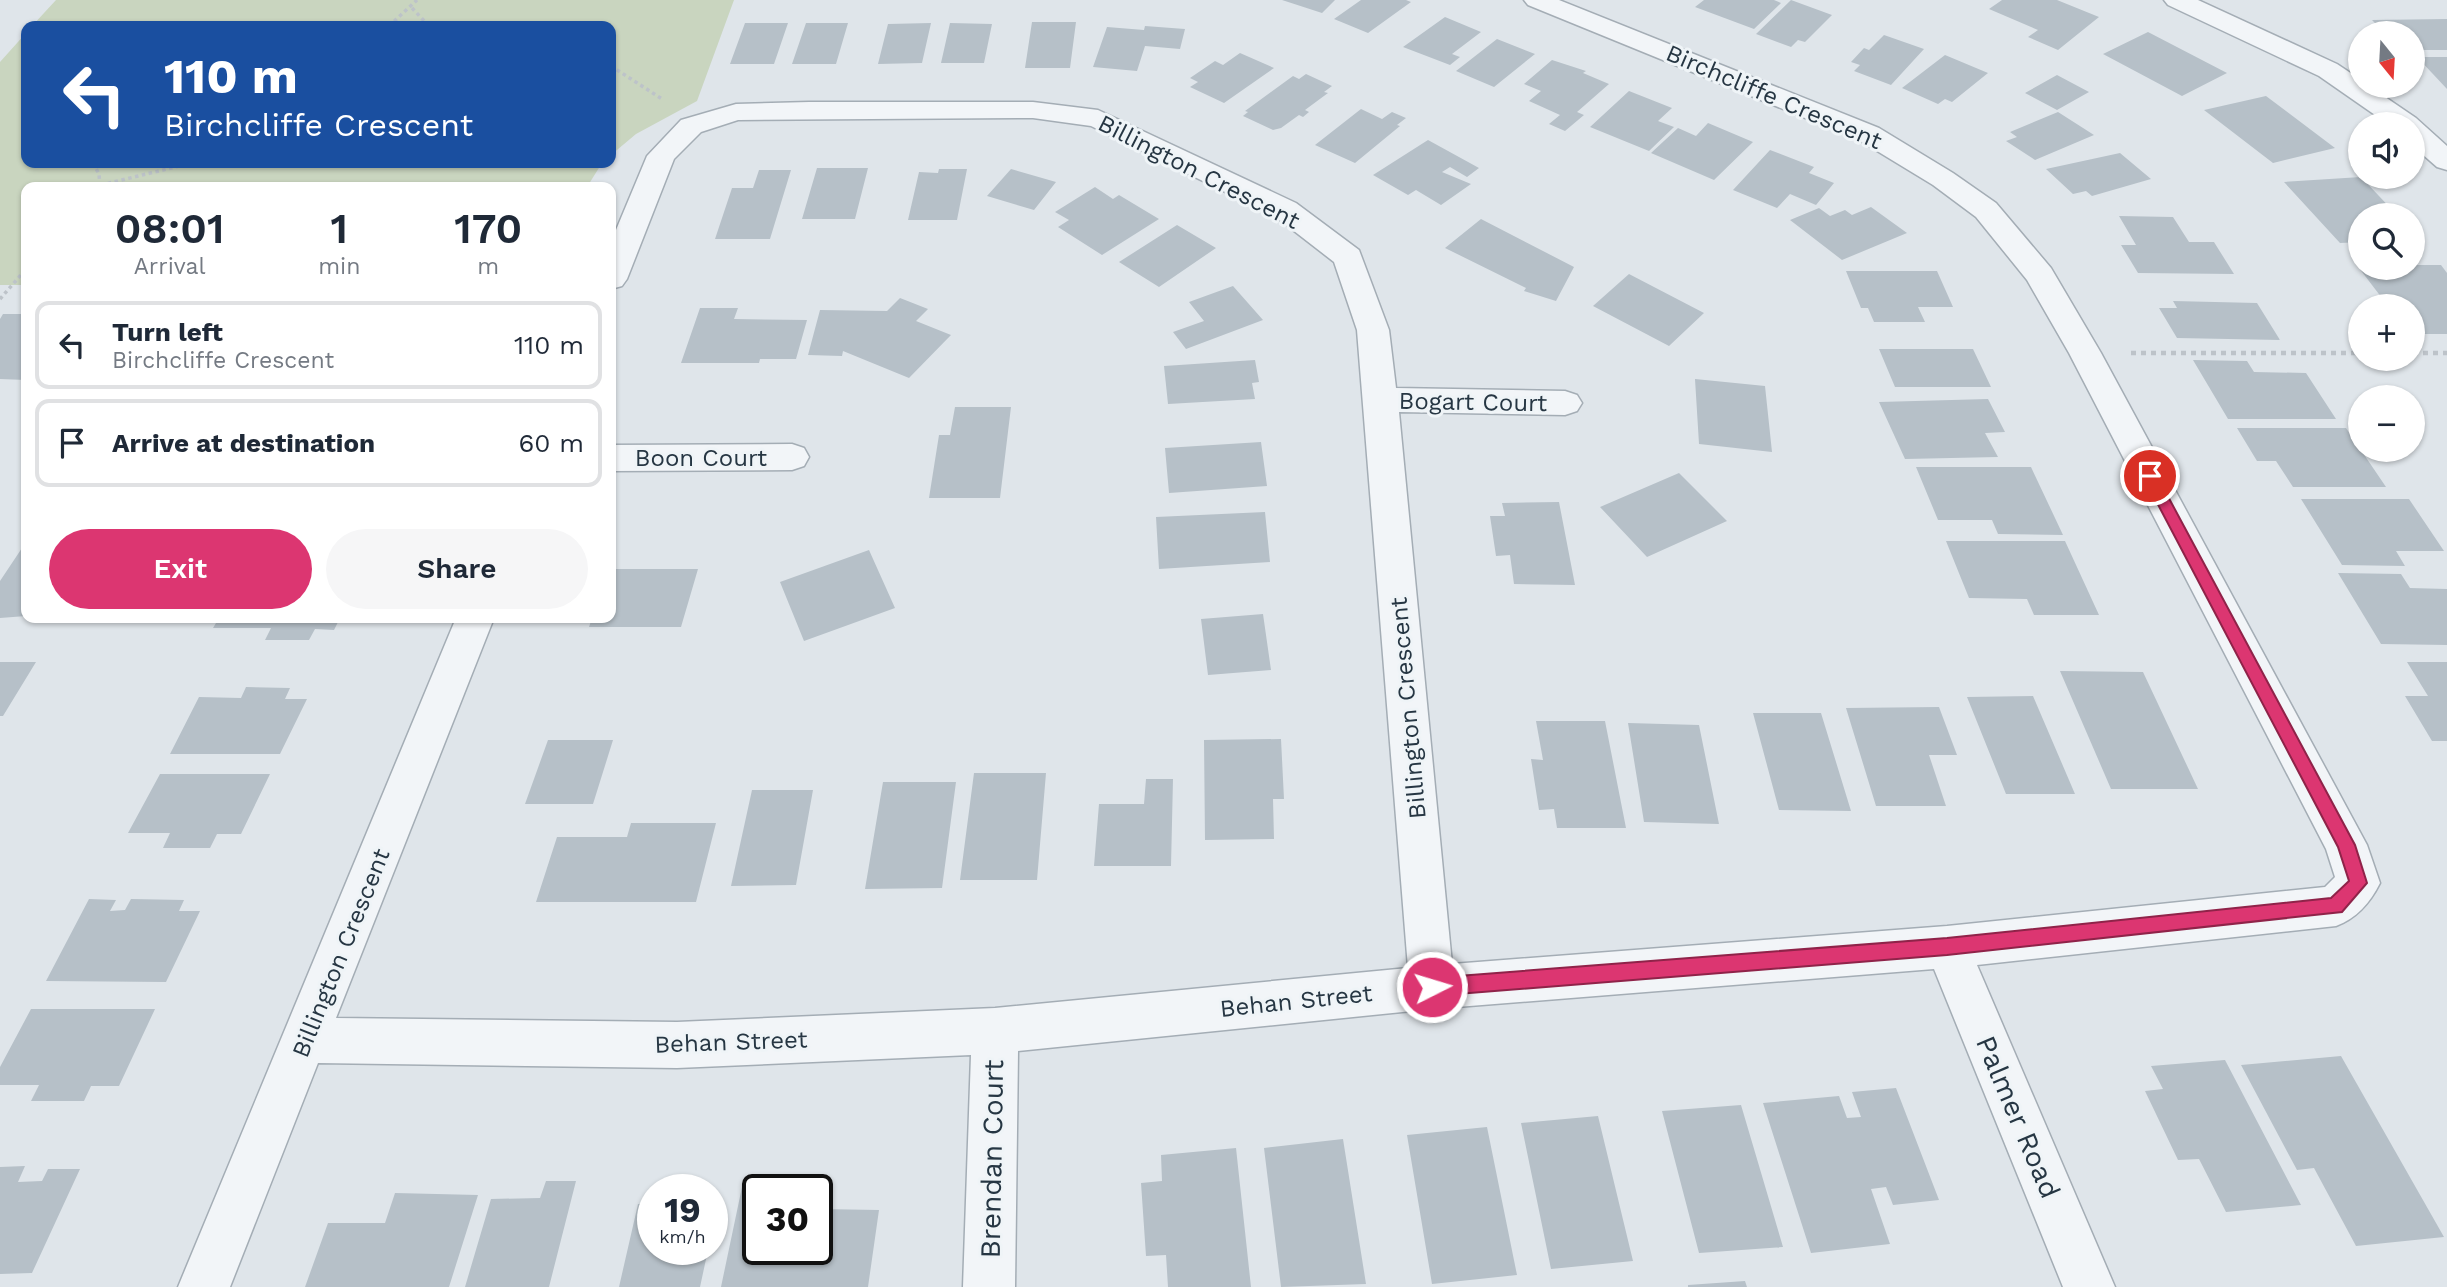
<!DOCTYPE html>
<meta charset="utf-8">
<style>
:root{--surface:#fff;--page:#f6f6f7;--text:#1f2937;--muted:#747a83;--line:#e0e1e3;--accent:#dc3671}
body{margin:0;font-family:"Work Sans",sans-serif;background:var(--page);color:var(--text);height:100vh;display:flex;flex-direction:column;font-size:26px;white-space:nowrap}
*{box-sizing:border-box;margin:0}
p{font-size:23px;color:var(--muted)}
.icon{flex:none;width:38px;height:38px;fill:none;stroke:currentColor;stroke-width:2;stroke-linecap:round;stroke-linejoin:round}
.map{position:relative;flex:1;overflow:hidden}
.side{position:absolute;left:21px;top:182px;width:595px;height:441px;display:flex;flex-direction:column;background:var(--surface);border-radius:14px;box-shadow:0 2px 5px #0004}
.side>*{flex:none}
.guide{position:absolute;left:21px;top:21px;width:595px;height:147px;border-radius:14px;box-shadow:0 2px 5px #0004;background:#1a4fa0;color:#fff;overflow:hidden}
.needle{width:46px;rotate:162deg}
.tools{position:absolute;left:2348px;top:21px;display:grid;gap:14px}
.tools a{display:grid;place-items:center;width:77px;height:77px;border-radius:50%;background:var(--surface);box-shadow:0 2px 5px #0004;font-size:35px}
.speed{position:absolute;left:637px;top:1174px;display:flex;gap:14px;font-size:35px;font-weight:700;text-align:center}
.speed>*{display:grid;place-content:center;width:91px;height:91px;border-radius:50%;background:var(--surface);box-shadow:0 2px 5px #0004;line-height:1}
.speed small{font-size:18px;font-weight:400}
.speed .limit{border:4px solid #111;border-radius:10px;background:#fff;color:#111}
.pin{position:absolute;display:grid;place-items:center;width:60px;height:60px;color:#fff;margin:-30px;border:4px solid #fff;border-radius:50%;box-shadow:0 2px 7px #0007}
.me{position:absolute;width:77px;margin:-38px;rotate:85deg;stroke-linejoin:round;filter:drop-shadow(0 0 5px #0008)}
.turn{display:flex;align-items:center;gap:24px;height:147px;padding:0 28px;font-size:32px}
.turn .icon{width:91px;height:91px;stroke-width:2.5}
.turn b{display:block;font-size:49px;line-height:60px}
.eta{display:flex;justify-content:space-evenly;align-items:center;height:119px;text-align:center}
.eta b{font-size:42px;font-weight:600;line-height:49px}
.primary-button{display:flex;gap:14px;margin-top:auto;padding:14px 28px}
.primary-button a{flex:1;height:80px;border-radius:42px;background:var(--accent);color:#fff;font-size:28px;font-weight:600;line-height:80px;text-align:center}
.primary-button a+a{background:var(--page);color:var(--text)}
ul{padding:0;list-style:none}
li{display:flex;align-items:center;gap:21px;height:88px;margin:0 14px 10px;padding:0 14px;border:4px solid var(--line);border-radius:14px}
li div{flex:1}
li b{display:block;font-size:26px}
li em{font-style:normal}
.map>svg:first-child{display:block}
</style>
<div class="map">
<svg width="2447" height="1287" viewBox="0 0 2447 1287">
<rect width="100%" height="100%" fill="#dfe5ea"/>
<!-- green -->
<path fill="#c9d5bf" d="M56,0H734L697,101L636,134L611,155V26H32Z
M26,33V163H602L587,187H26V285H0V62Z"/>
<!-- building -->
<path fill="#b6c0c8" fill-rule="evenodd" d="M1282,0H1335L1322,13Z
M1361,0H1406L1411,2L1368,33L1334,19Z
M1704,0H1774L1781,3L1754,29L1695,7Z
M1791,0L1832,15L1805,42L1798,40L1791,47L1756,34Z
M2002,0H2057L2099,17L2058,50L2028,37L2038,30L1989,9Z
M1445,17L1481,32L1452,54L1460,57L1450,65L1403,47Z
M2447,19V50H2413V33H2385L2372,20Z
M1032,22H1076L1070,68H1025Z
M745,23H788L774,64H730Z
M806,23H848L836,64H792Z
M931,23L922,63L878,64L888,24Z
M950,23L992,24L984,63H941Z
M1145,26L1185,29L1180,49L1145,46L1137,71L1093,67L1107,27L1144,30Z
M2148,32L2227,73L2182,96L2103,54Z
M1884,35L1924,49L1891,85L1854,71L1860,65L1851,62L1864,48L1869,50Z
M1497,39L1535,54L1494,87L1456,71Z
M1240,53L1274,68L1224,103L1190,87L1198,82L1190,78L1215,61L1223,65Z
M1945,55L1988,73L1952,102L1945,99L1938,104L1902,88Z
M2417,57H2447V89Z
M1552,60L1586,71L1583,73L1609,84L1577,112L1584,115L1565,131L1549,124L1560,115L1529,101L1541,91L1524,84Z
M1306,74L1332,86L1324,92L1328,93L1305,110L1309,112L1303,117L1299,115L1281,128L1273,130L1243,116L1248,112L1245,111L1293,76L1299,79Z
M2057,75L2089,92L2057,110L2025,93Z
M1629,91L1672,108L1658,121L1674,127L1649,151L1590,127Z
M2266,96L2335,148L2273,163L2204,110Z
M1361,109L1382,119L1392,112L1406,118L1397,125L1400,126L1355,163L1315,145Z
M2058,112L2094,135L2035,160L2006,141L2017,137L2010,132Z
M1708,123L1753,142L1714,180L1651,153L1678,128L1696,136Z
M1428,140L1479,168L1467,177L1450,167L1442,172L1471,184L1441,205L1416,190L1408,195L1373,175Z
M1770,150L1814,167L1809,173L1834,183L1816,205L1790,194L1777,208L1733,190Z
M2120,153L2151,179L2092,196L2086,191L2073,194L2046,169Z
M817,168H868L855,219H802Z
M939,169H967L957,220H908L919,172L938,173Z
M1011,169L1056,182L1034,210L987,196Z
M759,170H791L770,239H715L732,188H753Z
M2361,177L2397,215H2361V242L2340,243L2284,182Z
M1095,187L1113,199L1119,195L1159,219L1102,255L1058,227L1069,220L1055,212Z
M1871,207L1907,233L1842,260L1790,220L1819,208L1830,216L1845,210L1852,215Z
M2119,216L2173,217L2189,242H2214L2234,274L2138,273L2121,245H2136Z
M1481,219L1574,267L1556,301L1524,291L1526,288L1445,248Z
M1177,225L1216,248L1159,287L1119,262Z
M2413,265H2441L2447,273V334H2413V306H2388L2359,268Z
M1846,271H1937L1953,307H1918L1925,322H1874L1868,308H1861Z
M1629,274L1704,313L1669,346L1593,306Z
M1233,286L1263,320L1186,349L1173,332L1204,321L1189,302Z
M900,298L928,309L916,321L951,335L909,378L843,351L842,356L808,355L820,310L887,311Z
M2173,301L2257,303L2280,340L2177,338L2159,308H2177Z
M700,308H738L734,319L807,320L796,359H760L759,363H681Z
M3,314H26V380L0,379V319Z
M1879,349H1973L1991,387H1895Z
M1255,360L1259,382L1252,383L1255,399L1168,404L1164,366Z
M2193,360L2247,361L2254,372L2306,373L2336,419H2228Z
M1695,379L1765,386L1772,452L1699,444Z
M1988,399L2005,432L1985,433L1998,457L1905,459L1879,402Z
M955,407H1011L1000,498H929L939,435H950Z
M2237,428H2346L2386,487H2293L2276,461H2257Z
M1261,442L1267,486L1169,493L1165,448Z
M1916,467H2031L2063,535L1998,534L1992,520H1938Z
M1679,473L1727,521L1647,557L1600,507Z
M2301,499H2409L2444,551H2396L2405,566L2342,565Z
M1559,502L1575,585L1514,584L1510,555L1496,556L1490,516H1505L1502,503Z
M1265,512L1270,562L1159,569L1156,517Z
M1946,541H2065L2099,615H2034L2027,599L1969,598Z
M26,542V616L0,618V581Z
M869,550L895,608L804,641L780,582Z
M611,569H698L681,627H589L592,618H611Z
M2338,573L2401,574L2410,588L2447,589V645L2381,644Z
M1263,614L1271,670L1208,675L1201,619Z
M219,618H340L334,630L315,629L309,640H265L271,628H213Z
M0,662H36L3,716H0Z
M2407,662H2447V741H2432L2405,696H2428Z
M2060,671L2143,672L2198,789H2111Z
M246,687L290,688L285,699H307L280,754H170L199,697L241,698Z
M2033,696L2075,794H2006L1967,697Z
M1939,707L1957,755H1929L1946,806H1876L1846,708Z
M1753,713H1821L1851,811L1779,810Z
M1536,721H1605L1626,828H1557L1554,809L1539,810L1531,759L1543,760Z
M1628,723L1699,725L1719,824L1644,822Z
M1281,739L1284,799H1273L1274,839L1205,840L1204,740Z
M548,740H613L593,804H525Z
M974,773H1046L1037,880H960Z
M160,774H270L241,834H217L210,848H163L170,833H128Z
M1146,779H1173L1171,866H1094L1099,804H1144Z
M883,782H956L942,888L865,889Z
M752,790H813L796,885L731,886Z
M631,823H716L696,902H536L557,837H627Z
M89,899L116,900L110,911L125,910L131,899L184,900L179,911H200L166,982L46,981Z
M31,1009H155L119,1086H91L84,1101H31L39,1085H0V1067Z
M2341,1056L2444,1237L2356,1246L2314,1168L2297,1170L2241,1065Z
M2225,1060L2301,1205L2226,1212L2199,1159L2178,1160L2145,1091L2163,1089L2151,1066Z
M1896,1088L1939,1200L1893,1205L1886,1187L1871,1189L1890,1244L1811,1253L1763,1103L1839,1096L1847,1118L1861,1117L1852,1092Z
M1741,1105L1783,1247L1699,1253L1662,1111Z
M1598,1116L1633,1261L1551,1269L1521,1123Z
M1487,1127L1517,1275L1432,1284L1407,1135Z
M1343,1139L1366,1284L1281,1287L1264,1148Z
M1236,1148L1251,1287H1168L1166,1255L1146,1256L1141,1183L1162,1181L1161,1155Z
M25,1166L18,1182L42,1181L48,1169H80L32,1273L0,1274V1167Z
M546,1181H576L549,1287H465L491,1199L540,1198Z
M742,1187H823L819,1209L879,1210L868,1287H721ZM758,1190H817V1250H758Z
M395,1193L478,1195L449,1287H305L328,1223H385Z
M638,1204H653V1250H708L700,1287H619Z
M1745,1281L1747,1287H1688V1285Z"/>
<g fill="none" stroke-linecap="round" stroke-linejoin="round">
<!-- street casing -->
<g stroke="#a4adb5" stroke-width="3">
<path id="street" d="M1524,0H1559L1879,128L1953,173L1996,203L2051,268L2101,353L2367,845L2380,883C2370,903 2357,918 2336,926L1977,965L2115,1287H2063L1934,969L1432,1009L1018,1051L1015,1287H963L971,1055L677,1068L318,1063L230,1287H178L456,618H494L336,1018L677,1022L995,1008L1408,968L1357,330L1334,262L1276,217L1091,126L1033,118L738,120L701,132L674,159L627,279L622,286L611,289V242L647,156L681,120L736,104L809,102H1033L1098,110L1296,203L1359,250L1389,330L1396,388L1565,391L1577,395L1582,403L1577,411L1565,415L1399,412L1452,964L1947,926L2325,887L2335,877L2326,849L2069,353L2027,280L1976,217L1933,185L1859,140L1528,5Z
M2164,0H2198L2337,64L2361,80V86H2369L2416,118L2447,146V170L2437,167L2413,146V124H2388L2319,76L2168,5Z
M792,444L804,448L809,457L804,466L792,470L611,471V445Z"/>
</g>
<!-- path-far1 -->
<path stroke="#bdc3c9" stroke-width="3.5" stroke-dasharray="3.5 3.5" stroke-linecap="butt" d="M412,8L429,26
M389,26L417,0
M611,66L662,99
M93,163L99,174L100,187
M101,185L192,163
M0,299L26,269"/>
<!-- path -->
<path stroke="#bdc3c9" stroke-width="4.5" stroke-dasharray="5 5" stroke-linecap="butt" d="M2131,353H2361
M2413,353H2447"/>
<!-- street -->
<use href="#street" fill="#f2f5f8" fill-rule="evenodd"/>
</g>
<!-- route -->
<path fill="#dc3671" stroke="#8f2349" stroke-width="2" d="M2150,470L2157,476L2355,845L2367,883L2342,912L1947,955L1432,996L1425,993L1423,987L1425,981L1432,978L1947,938L2331,898L2349,881L2338,847L2143,476Z"/>
<g text-anchor="middle" dominant-baseline="central" stroke-width="6" stroke-linejoin="round" paint-order="stroke">
<!-- street labels -->
<g font-size="24" fill="#263643" stroke="#eff4f7">
<text transform="translate(1774 97) rotate(23)">Birchcliffe Crescent</text>
<text transform="translate(1199 172) rotate(27)">Billington Crescent</text>
<text transform="translate(1473 402) rotate(1)">Bogart Court</text>
<text x="701" y="458">Boon Court</text>
<text transform="translate(1408 708) rotate(-95)">Billington Crescent</text>
<text transform="translate(341 953) rotate(-68)">Billington Crescent</text>
<text transform="translate(1296 1001) rotate(-6)">Behan Street</text>
<text transform="translate(731 1042) rotate(-2)">Behan Street</text>
</g>
<!-- near-street labels -->
<g font-size="28" fill="#263643" stroke="#eff4f7">
<text transform="translate(2018 1117) rotate(67)">Palmer Road</text>
<text transform="translate(992 1159) rotate(-89)">Brendan Court</text>
</g>
</g>
</svg>
<div class="tools">
<a><svg class="needle" viewBox="-14 -14 28 28"><path d="M0-13l5 13h-10z" fill="#e53935"/><path d="M0 13l5-13h-10z" fill="#747a83"/></svg></a>
<a><svg class="icon" aria-label="sound" viewBox="0 0 24 24"><path d="M4 9h4l5-4v14l-5-4H4zM17 9q2 3 0 6"/></svg></a>
<a><svg class="icon" aria-label="search" viewBox="0 0 24 24"><circle cx="10" cy="10" r="6"/><path d="M15 15l6 6"/></svg></a>
<a>+</a>
<a>−</a>
</div>
<div class="speed"><div>19<small>km/h</small></div><div class="limit">30</div></div>
<div class="pin" style="left:2150px;top:476px;background:#d93025"><svg class="icon" aria-label="arrive" viewBox="0 0 24 24"><path d="M6 21V4h12l-3 4 3 4H6"/></svg></div>
<svg class="me" style="left:1432px;top:987px" viewBox="-20 -20 40 40"><circle r="17" fill="#dc3671" stroke="#fff" stroke-width="3"/><path d="M0-11L8 9 0 5-8 9z" fill="#fff"/></svg>
<div class="guide">
<div class="turn"><svg class="icon" aria-label="left" viewBox="0 0 24 24"><path d="M17 20v-9H6M10 6l-5 5 5 5"/></svg><div><b>110 m</b>Birchcliffe Crescent</div></div>
</div>
<section class="side">
<div class="eta">
<div><b>08:01</b><p>Arrival</p></div>
<div><b>1</b><p>min</p></div>
<div><b>170</b><p>m</p></div>
</div>
<ul>
<li><svg class="icon" aria-label="left" viewBox="0 0 24 24"><path d="M17 20v-9H6M10 6l-5 5 5 5"/></svg><div><b>Turn left</b><p>Birchcliffe Crescent</p></div><em>110 m</em></li>
<li><svg class="icon" aria-label="arrive" viewBox="0 0 24 24"><path d="M6 21V4h12l-3 4 3 4H6"/></svg><div><b>Arrive at destination</b></div><em>60 m</em></li>
</ul>
<div class="primary-button"><a>Exit</a><a>Share</a></div>
</section>
</div>
